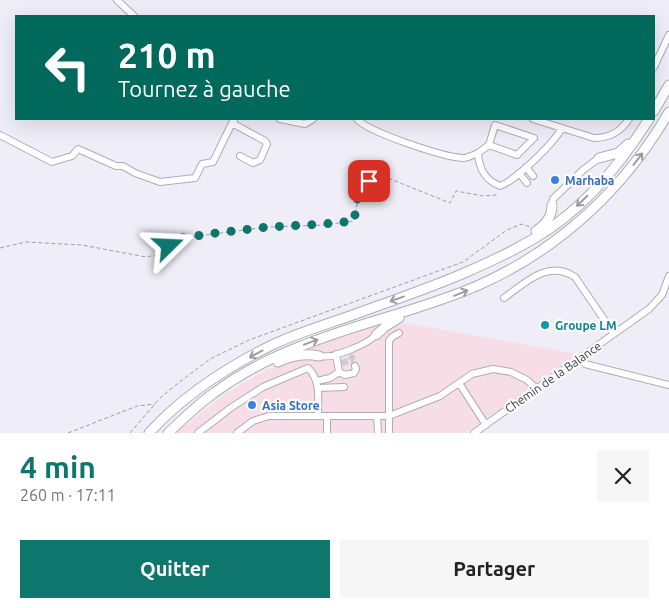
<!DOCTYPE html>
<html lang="fr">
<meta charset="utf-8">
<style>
:root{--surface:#fff;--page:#f6f6f6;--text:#222;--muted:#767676;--accent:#0f766e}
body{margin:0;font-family:Ubuntu,sans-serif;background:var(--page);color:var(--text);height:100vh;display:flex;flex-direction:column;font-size:19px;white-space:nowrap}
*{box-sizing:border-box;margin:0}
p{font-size:16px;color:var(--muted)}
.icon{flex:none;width:28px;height:28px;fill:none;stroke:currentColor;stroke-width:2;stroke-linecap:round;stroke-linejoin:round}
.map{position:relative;height:433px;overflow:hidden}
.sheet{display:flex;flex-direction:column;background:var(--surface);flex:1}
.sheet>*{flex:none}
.hud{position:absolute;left:15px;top:15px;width:640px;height:105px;border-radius:0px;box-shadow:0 5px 20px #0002;background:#00695c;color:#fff;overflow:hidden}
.pin{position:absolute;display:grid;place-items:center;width:42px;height:42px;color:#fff;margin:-21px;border-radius:10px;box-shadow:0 2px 8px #0006}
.me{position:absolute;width:55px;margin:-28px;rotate:69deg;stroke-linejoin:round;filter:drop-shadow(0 0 4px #0008)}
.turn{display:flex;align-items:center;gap:18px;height:105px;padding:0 20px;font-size:22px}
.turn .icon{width:65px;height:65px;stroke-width:2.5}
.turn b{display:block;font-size:35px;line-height:42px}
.round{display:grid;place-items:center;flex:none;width:52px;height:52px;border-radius:0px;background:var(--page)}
.summary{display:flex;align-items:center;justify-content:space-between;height:85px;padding:0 20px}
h1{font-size:30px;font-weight:700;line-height:38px;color:var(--accent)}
.cta{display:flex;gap:10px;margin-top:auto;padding:10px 20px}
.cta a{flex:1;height:58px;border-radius:0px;background:var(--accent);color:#fff;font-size:20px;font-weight:700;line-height:58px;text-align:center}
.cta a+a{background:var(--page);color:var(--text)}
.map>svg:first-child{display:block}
</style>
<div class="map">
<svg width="669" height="433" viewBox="0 0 669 433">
<rect width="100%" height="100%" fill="#efeef8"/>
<!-- commercial -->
<path fill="#f7dde6" d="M405,323L578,354L466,433H175L224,395L262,372L282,364L306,348L377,325L385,330Z"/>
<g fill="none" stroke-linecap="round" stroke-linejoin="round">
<!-- minor-tunnel -->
<path stroke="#cbcad3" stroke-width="6" stroke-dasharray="6 3" stroke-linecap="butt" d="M342,363L351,360L352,357L355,366"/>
<!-- minor casing -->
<g stroke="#aeadb6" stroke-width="8">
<path id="minor" d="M117,0L134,16
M654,67L669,35
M280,119L305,124L313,119
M357,119C368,132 443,157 463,158C468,158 473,155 478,153C479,169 485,180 500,186C516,180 553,144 562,128
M533,119L594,138C610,138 620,132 629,119
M234,120L232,123L265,141L267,144L260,160L253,163L240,156
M0,135L52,162L72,156L78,149L116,166H123L135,173L160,182L195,178L202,164L213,162L232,123
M478,153L489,145L517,155L534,138L495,125L489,145
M526,167L533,176
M519,173L527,183
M552,205L553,199L583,170L599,158
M504,298C525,283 548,259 575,277L614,334
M319,356C332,359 366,345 376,335
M581,358L585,364L669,385
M339,372L345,375L354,373L356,369L355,366
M317,381L330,378L339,372L336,354
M459,383L486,425
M318,388L344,387
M377,416L378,433
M198,433L232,407L263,387L308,368C321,380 318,399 318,416
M237,433L253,421L269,416H389L440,396L472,374L493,369L511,372L527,380L536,388
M327,433V416
M389,433V341L392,337L399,333
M474,433L649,309L662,295L669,276"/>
</g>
<!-- highway casing -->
<g stroke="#aeadb6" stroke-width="11">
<path id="highway" d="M654,111L669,85
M599,158L618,153L628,144
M536,231C546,224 552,217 552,205
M376,335L386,326L399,318
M278,362C292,355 304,353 319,356
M149,433C183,396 227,367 272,345C297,333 324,325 350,316C413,293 477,272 535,238C583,210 620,165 649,119
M168,433C183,419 197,405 214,393C241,373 272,357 304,345C361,322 422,310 479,285C560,249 625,188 669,112"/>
</g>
<!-- path -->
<path stroke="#9e9da5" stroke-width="1" stroke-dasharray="4 2.5" stroke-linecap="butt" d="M0,248L26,242L82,245L146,257L162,254L169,246L182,238L268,227L324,225L354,221C358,198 358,189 378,174L450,203L456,191L483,196L496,195L497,192
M68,433L137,406L155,404
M130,433L160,398L177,384L210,359L249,340L463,262L507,230L522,224L530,227"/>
<!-- minor -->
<use href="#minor" stroke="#fff" stroke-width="6"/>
<!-- highway -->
<use href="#highway" stroke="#fff" stroke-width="9"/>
</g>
<!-- one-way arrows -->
<defs><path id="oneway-shaft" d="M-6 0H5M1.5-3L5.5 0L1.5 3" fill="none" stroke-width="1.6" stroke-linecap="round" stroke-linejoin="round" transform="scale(1.25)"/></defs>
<g stroke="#9d9c9e">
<use href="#oneway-shaft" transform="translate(638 159) rotate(-52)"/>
<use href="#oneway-shaft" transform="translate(582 201) rotate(136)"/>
<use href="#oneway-shaft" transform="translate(461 293) rotate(-22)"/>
<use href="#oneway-shaft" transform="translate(397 299) rotate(160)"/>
<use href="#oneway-shaft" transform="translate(311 342) rotate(-20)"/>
<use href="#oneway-shaft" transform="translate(256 354) rotate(152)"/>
</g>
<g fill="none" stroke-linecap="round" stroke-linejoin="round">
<!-- route -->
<path stroke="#0f766e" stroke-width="9" stroke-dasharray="0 16.2" d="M169,246L182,238L216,233L268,227L324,224L354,221L358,196L369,181"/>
</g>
<!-- markers -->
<g fill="#3f7fe0" stroke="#fcfcfe" stroke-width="2">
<circle cx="555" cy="180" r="5"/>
<circle cx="252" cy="405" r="5"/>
</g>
<circle fill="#0f9aa8" stroke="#fcfcfe" stroke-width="2" cx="545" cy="325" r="5"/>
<g text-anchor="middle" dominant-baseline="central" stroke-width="4.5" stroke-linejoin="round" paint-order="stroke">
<!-- shop labels -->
<g font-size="12" font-weight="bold" fill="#366cbe" stroke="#fcfcfe" text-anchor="start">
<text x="565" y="180">Marhaba</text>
<text x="262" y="405">Asia Store</text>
</g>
<!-- culture labels -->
<g font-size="12" font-weight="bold" fill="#0d838f" stroke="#fcfcfe" text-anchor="start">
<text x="555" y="325">Groupe LM</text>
</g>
<!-- street labels -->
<g font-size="12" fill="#3b3a3e" stroke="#fcfcfe">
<text transform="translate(553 377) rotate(-35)">Chemin de la Balance</text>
</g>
</g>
</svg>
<div class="pin" style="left:369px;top:181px;background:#d93025"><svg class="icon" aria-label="arrive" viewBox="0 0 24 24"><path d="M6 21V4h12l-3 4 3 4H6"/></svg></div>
<svg class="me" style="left:169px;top:246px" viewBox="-20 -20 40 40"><path d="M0-17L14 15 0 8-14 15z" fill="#0f766e" stroke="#fff" stroke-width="4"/></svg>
<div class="hud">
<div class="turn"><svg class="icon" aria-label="left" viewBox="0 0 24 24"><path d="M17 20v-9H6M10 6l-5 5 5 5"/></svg><div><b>210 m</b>Tournez à gauche</div></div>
</div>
</div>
<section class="sheet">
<div class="summary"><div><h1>4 min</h1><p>260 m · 17:11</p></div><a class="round"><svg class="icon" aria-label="close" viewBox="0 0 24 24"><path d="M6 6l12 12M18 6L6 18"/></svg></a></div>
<div class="cta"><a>Quitter</a><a>Partager</a></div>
</section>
